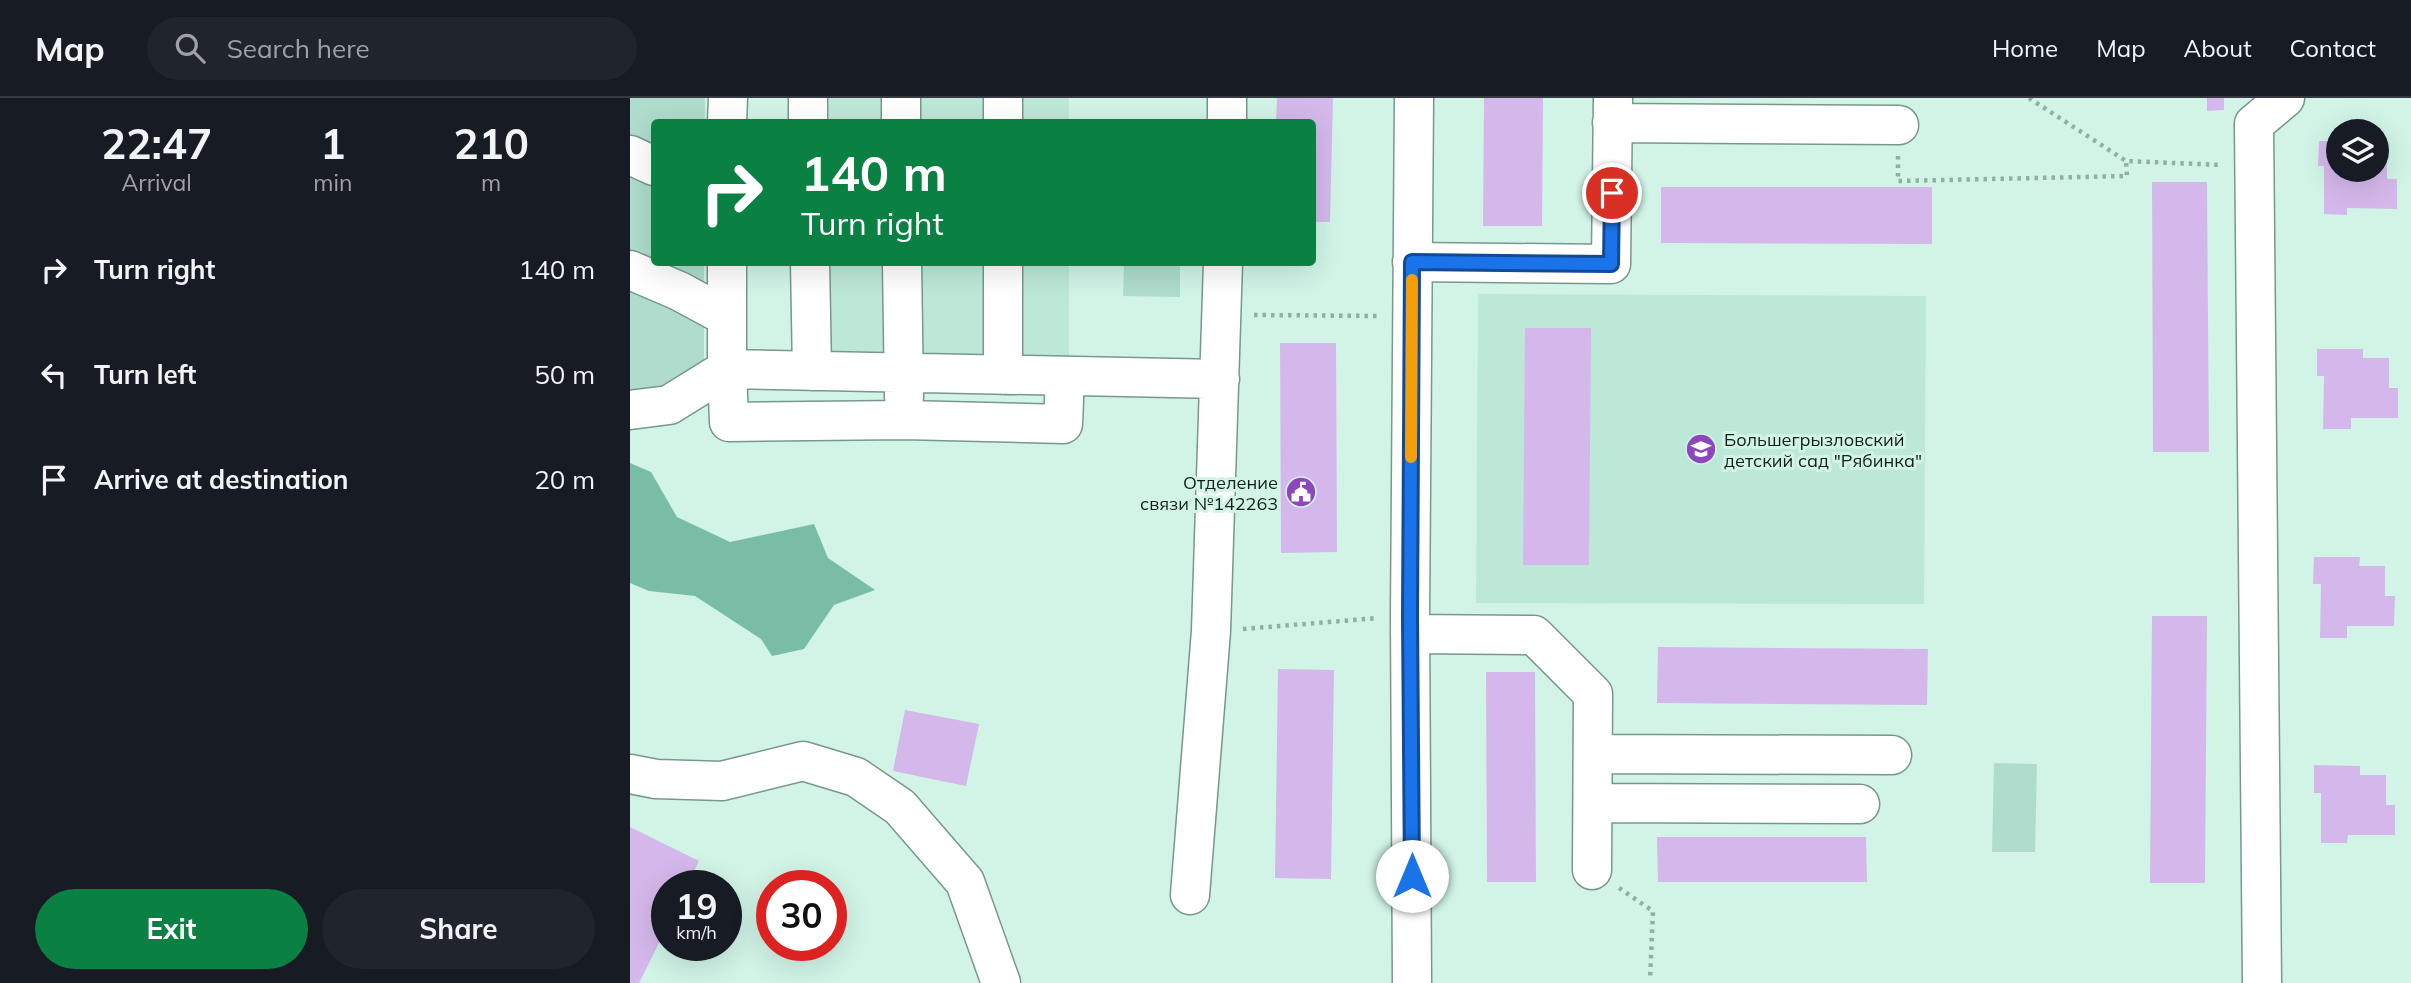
<!DOCTYPE html>
<meta charset="utf-8">
<style>
:root{--surface:#171b24;--page:#20242c;--text:#f1f3f6;--muted:#9ea1a6;--line:#363941;--accent:#0b8043}
body{margin:0;font-family:Mulish,sans-serif;background:var(--page);color:var(--text);height:100vh;display:flex;flex-direction:column;font-size:26px;white-space:nowrap}
*{box-sizing:border-box;margin:0}
p{font-size:23px;color:var(--muted)}
.icon{flex:none;width:38px;height:38px;fill:none;stroke:currentColor;stroke-width:2;stroke-linecap:round;stroke-linejoin:round}
.map{position:relative;flex:1;overflow:hidden}
.side{display:flex;flex-direction:column;background:var(--surface);width:630px}
.side>*{flex:none}
.hud{position:absolute;left:21px;top:21px;width:665px;height:147px;border-radius:7px;box-shadow:0 7px 28px #0002;background:#0b8043;color:#fff;overflow:hidden}
.fabs{position:absolute;left:1696px;top:21px;display:grid;gap:14px}
.fabs a{display:grid;place-items:center;width:63px;height:63px;border-radius:50%;background:var(--surface);box-shadow:0 7px 28px #0002;font-size:35px}
.speed{position:absolute;left:21px;top:772px;display:flex;gap:14px;font-size:35px;font-weight:700;text-align:center}
.speed>*{display:grid;place-content:center;width:91px;height:91px;border-radius:50%;background:var(--surface);box-shadow:0 7px 28px #0002;line-height:1}
.speed small{font-size:18px;font-weight:400}
.speed .limit{border:10px solid #d22;background:#fff;color:#111}
.pin{position:absolute;display:grid;place-items:center;width:60px;height:60px;color:#fff;margin:-30px;border:4px solid #fff;border-radius:50%;box-shadow:0 2px 7px #0007}
.me{position:absolute;width:77px;margin:-38px;rotate:0deg;stroke-linejoin:round;filter:drop-shadow(0 0 5px #0008)}
.turn{display:flex;align-items:center;gap:24px;height:147px;padding:0 35px;font-size:32px}
.turn .icon{width:91px;height:91px;stroke-width:2.5}
.turn b{display:block;font-size:49px;line-height:60px}
.eta{display:flex;justify-content:space-evenly;align-items:center;height:119px;text-align:center}
.eta b{font-size:42px;font-weight:700;line-height:49px}
.action{display:flex;gap:14px;margin-top:auto;padding:14px 35px}
.action a{flex:1;height:80px;border-radius:42px;background:var(--accent);color:#fff;font-size:28px;font-weight:700;line-height:80px;text-align:center}
.action a+a{background:var(--page);color:var(--text)}
ul{padding:0;list-style:none}
li{display:flex;align-items:center;gap:21px;height:105px;padding:0 35px}
li div{flex:1}
li b{display:block;font-size:26px}
li em{font-style:normal}
header{display:flex;align-items:center;gap:42px;box-sizing:border-box;height:98px;padding:0 35px;background:var(--surface);border-bottom:2px solid var(--line)}
header strong{font-size:33px}
nav{display:flex;gap:38px;margin-inline-start:auto;font-size:24px}
.search{width:490px;height:63px;background:var(--page);display:flex;align-items:center;gap:18px;box-sizing:border-box;padding:0 24px;border-radius:38px;color:var(--muted);font-size:26px}
main{display:flex;flex:1;min-height:0}
.map>svg:first-child{display:block}
</style>
<header>
<strong>Map</strong>
<div class="search"><svg class="icon" aria-label="search" viewBox="0 0 24 24"><circle cx="10" cy="10" r="6"/><path d="M15 15l6 6"/></svg>Search here</div>
<nav><a>Home</a><a>Map</a><a>About</a><a>Contact</a></nav>
</header>
<main>
<section class="side">
<div class="eta">
<div><b>22:47</b><p>Arrival</p></div>
<div><b>1</b><p>min</p></div>
<div><b>210</b><p>m</p></div>
</div>
<ul>
<li><svg class="icon" aria-label="right" viewBox="0 0 24 24"><path d="M7 20v-9h11M14 6l5 5-5 5"/></svg><div><b>Turn right</b></div><em>140 m</em></li>
<li><svg class="icon" aria-label="left" viewBox="0 0 24 24"><path d="M17 20v-9H6M10 6l-5 5 5 5"/></svg><div><b>Turn left</b></div><em>50 m</em></li>
<li><svg class="icon" aria-label="arrive" viewBox="0 0 24 24"><path d="M6 21V4h12l-3 4 3 4H6"/></svg><div><b>Arrive at destination</b></div><em>20 m</em></li>
</ul>
<div class="action"><a>Exit</a><a>Share</a></div>
</section>
<div class="map">
<svg width="1781" height="885" viewBox="0 0 1781 885">
<rect width="100%" height="100%" fill="#d1f4e7"/>
<!-- built -->
<path fill="#bde8d8" d="M199,0H439V24H199Z
M199,165H439V264H199Z
M848,196L1296,198L1294,506L846,505Z"/>
<!-- green -->
<path fill="#afdccc" d="M0,0H75V24H24V164L74,165V303L0,318Z
M494,165H550V199L493,198Z
M1364,665L1407,666L1405,754H1362Z"/>
<!-- forest -->
<path fill="#7abda7" d="M0,365L21,374L47,419L100,444L184,426L198,460L245,492L204,507L174,551L142,558L131,541L65,498L19,493L0,485Z"/>
<!-- building -->
<path fill="#d4b8eb" d="M647,0H703L700,124H682V24H646Z
M854,0H913L912,128H853Z
M1577,0H1594V12L1577,13Z
M1689,43H1708V72H1746V50H1757V81H1767V111L1717,110V117L1694,116V68H1688Z
M1522,84H1577L1579,354H1523Z
M1031,89H1302V146L1031,145Z
M895,230H961L959,467H893Z
M650,245H706L707,454L651,455Z
M1687,251H1733V260H1759V290H1768V320H1721V331H1693L1694,278H1687Z
M1684,459H1730L1729,468H1755V498H1765L1764,528H1717V540H1690L1691,486H1683Z
M1522,518H1577L1575,785H1520Z
M1028,549L1298,551L1297,607L1027,605Z
M648,571L704,572L701,781L645,780Z
M856,574H905L906,784H857Z
M275,612L349,626L336,688L263,673Z
M1684,667L1730,668V677H1756V707H1765V737H1718L1717,745H1691V695H1684Z
M0,729L69,763L57,788H37V829L9,885H0Z
M1027,739H1236L1237,784H1028Z"/>
<g fill="none" stroke-linecap="round" stroke-linejoin="round">
<!-- minor casing -->
<g stroke="#78988c" stroke-width="41">
<path id="minor" d="M178,0V24
M271,0V24
M97,24L98,0
M373,24V0
M597,24V0
M982,25L1269,27
M0,57L24,68
M97,164V271L590,281
M180,164L182,273
M272,164L274,299
M782,164L981,166L983,0
M0,172L49,193L97,219
M373,277V164
M0,312L39,307L97,271L99,324L274,322L433,326L435,278
M780,536L904,537L963,596L962,772
M963,656L1262,657
M0,676L26,681L92,683L173,663L226,679L270,709L335,784L371,885
M963,705L1230,706
M560,797L581,533L593,164
M782,885L780,518L784,0
M1632,885L1624,26L1655,0"/>
</g>
<!-- path -->
<path stroke="#93aea4" stroke-width="4.5" stroke-dasharray="3.5 5" stroke-linecap="butt" d="M1399,0L1496,63L1592,67
M1268,58V83L1497,78L1496,63
M624,217L748,218
M613,531L748,520
M989,790L1023,813L1020,882"/>
<!-- minor -->
<use href="#minor" stroke="#fff" stroke-width="38"/>
</g>
<g fill="none" stroke-linecap="round" stroke-linejoin="round">
<!-- route casing -->
<g stroke="#114b97" stroke-width="18">
<path id="route" d="M782,778L780,518L782,164L981,166L982,95"/>
</g>
<!-- route -->
<use href="#route" stroke="#1a73e8" stroke-width="12"/>
<!-- slow -->
<path stroke="#f59e0b" stroke-width="12" d="M781,359L782,182"/>
</g>
<!-- icons -->
<defs>
<g id="school-disc" transform="scale(1.575)"><circle r="9.5" fill="#8c47bb" stroke="#d1f4e7"/><path d="M0-5L7-2L0 1L-7-2ZM-4 1L0 2.5L4 1V4Q0 6-4 4Z" fill="#fff"/></g>
<g id="civic-disc" transform="scale(1.575)"><circle r="9.5" fill="#8c47bb" stroke="#d1f4e7"/><path d="M-.6-6.5H3V-4.5H.6V-3L4-1V1h2V6H-6V1h2V-1L-.6-3ZM-1.2 2.5V6h2.4V2.5Z" fill="#fff"/></g>
</defs>
<g fill-rule="evenodd">
<use href="#school-disc" x="1071" y="351"/>
<use href="#civic-disc" x="671" y="394"/>
</g>
<g text-anchor="middle" dominant-baseline="central" stroke-width="6" stroke-linejoin="round" paint-order="stroke">
<!-- poi labels -->
<g font-size="18" fill="#13201b" stroke="#d1f4e7" text-anchor="start">
<text x="1094" y="341">Большегрызловский<tspan x="1094" dy="21">детский сад "Рябинка"</tspan></text>
<text x="648" y="384" text-anchor="end">Отделение<tspan x="648" dy="21">связи №142263</tspan></text>
</g>
</g>
</svg>
<div class="fabs">
<a><svg class="icon" aria-label="layers" viewBox="0 0 24 24"><path d="M12 4l9 5-9 5-9-5zM3 14l9 5 9-5"/></svg></a>
</div>
<div class="speed"><div>19<small>km/h</small></div><div class="limit">30</div></div>
<div class="pin" style="left:982px;top:95px;background:#d93025"><svg class="icon" aria-label="arrive" viewBox="0 0 24 24"><path d="M6 21V4h12l-3 4 3 4H6"/></svg></div>
<svg class="me" style="left:782px;top:778px" viewBox="-20 -20 40 40"><circle r="19" fill="#fff"/><path d="M0-13L10 11 0 6-10 11z" fill="#1a73e8"/></svg>
<div class="hud">
<div class="turn"><svg class="icon" aria-label="right" viewBox="0 0 24 24"><path d="M7 20v-9h11M14 6l5 5-5 5"/></svg><div><b>140 m</b>Turn right</div></div>
</div>
</div>
</main>
